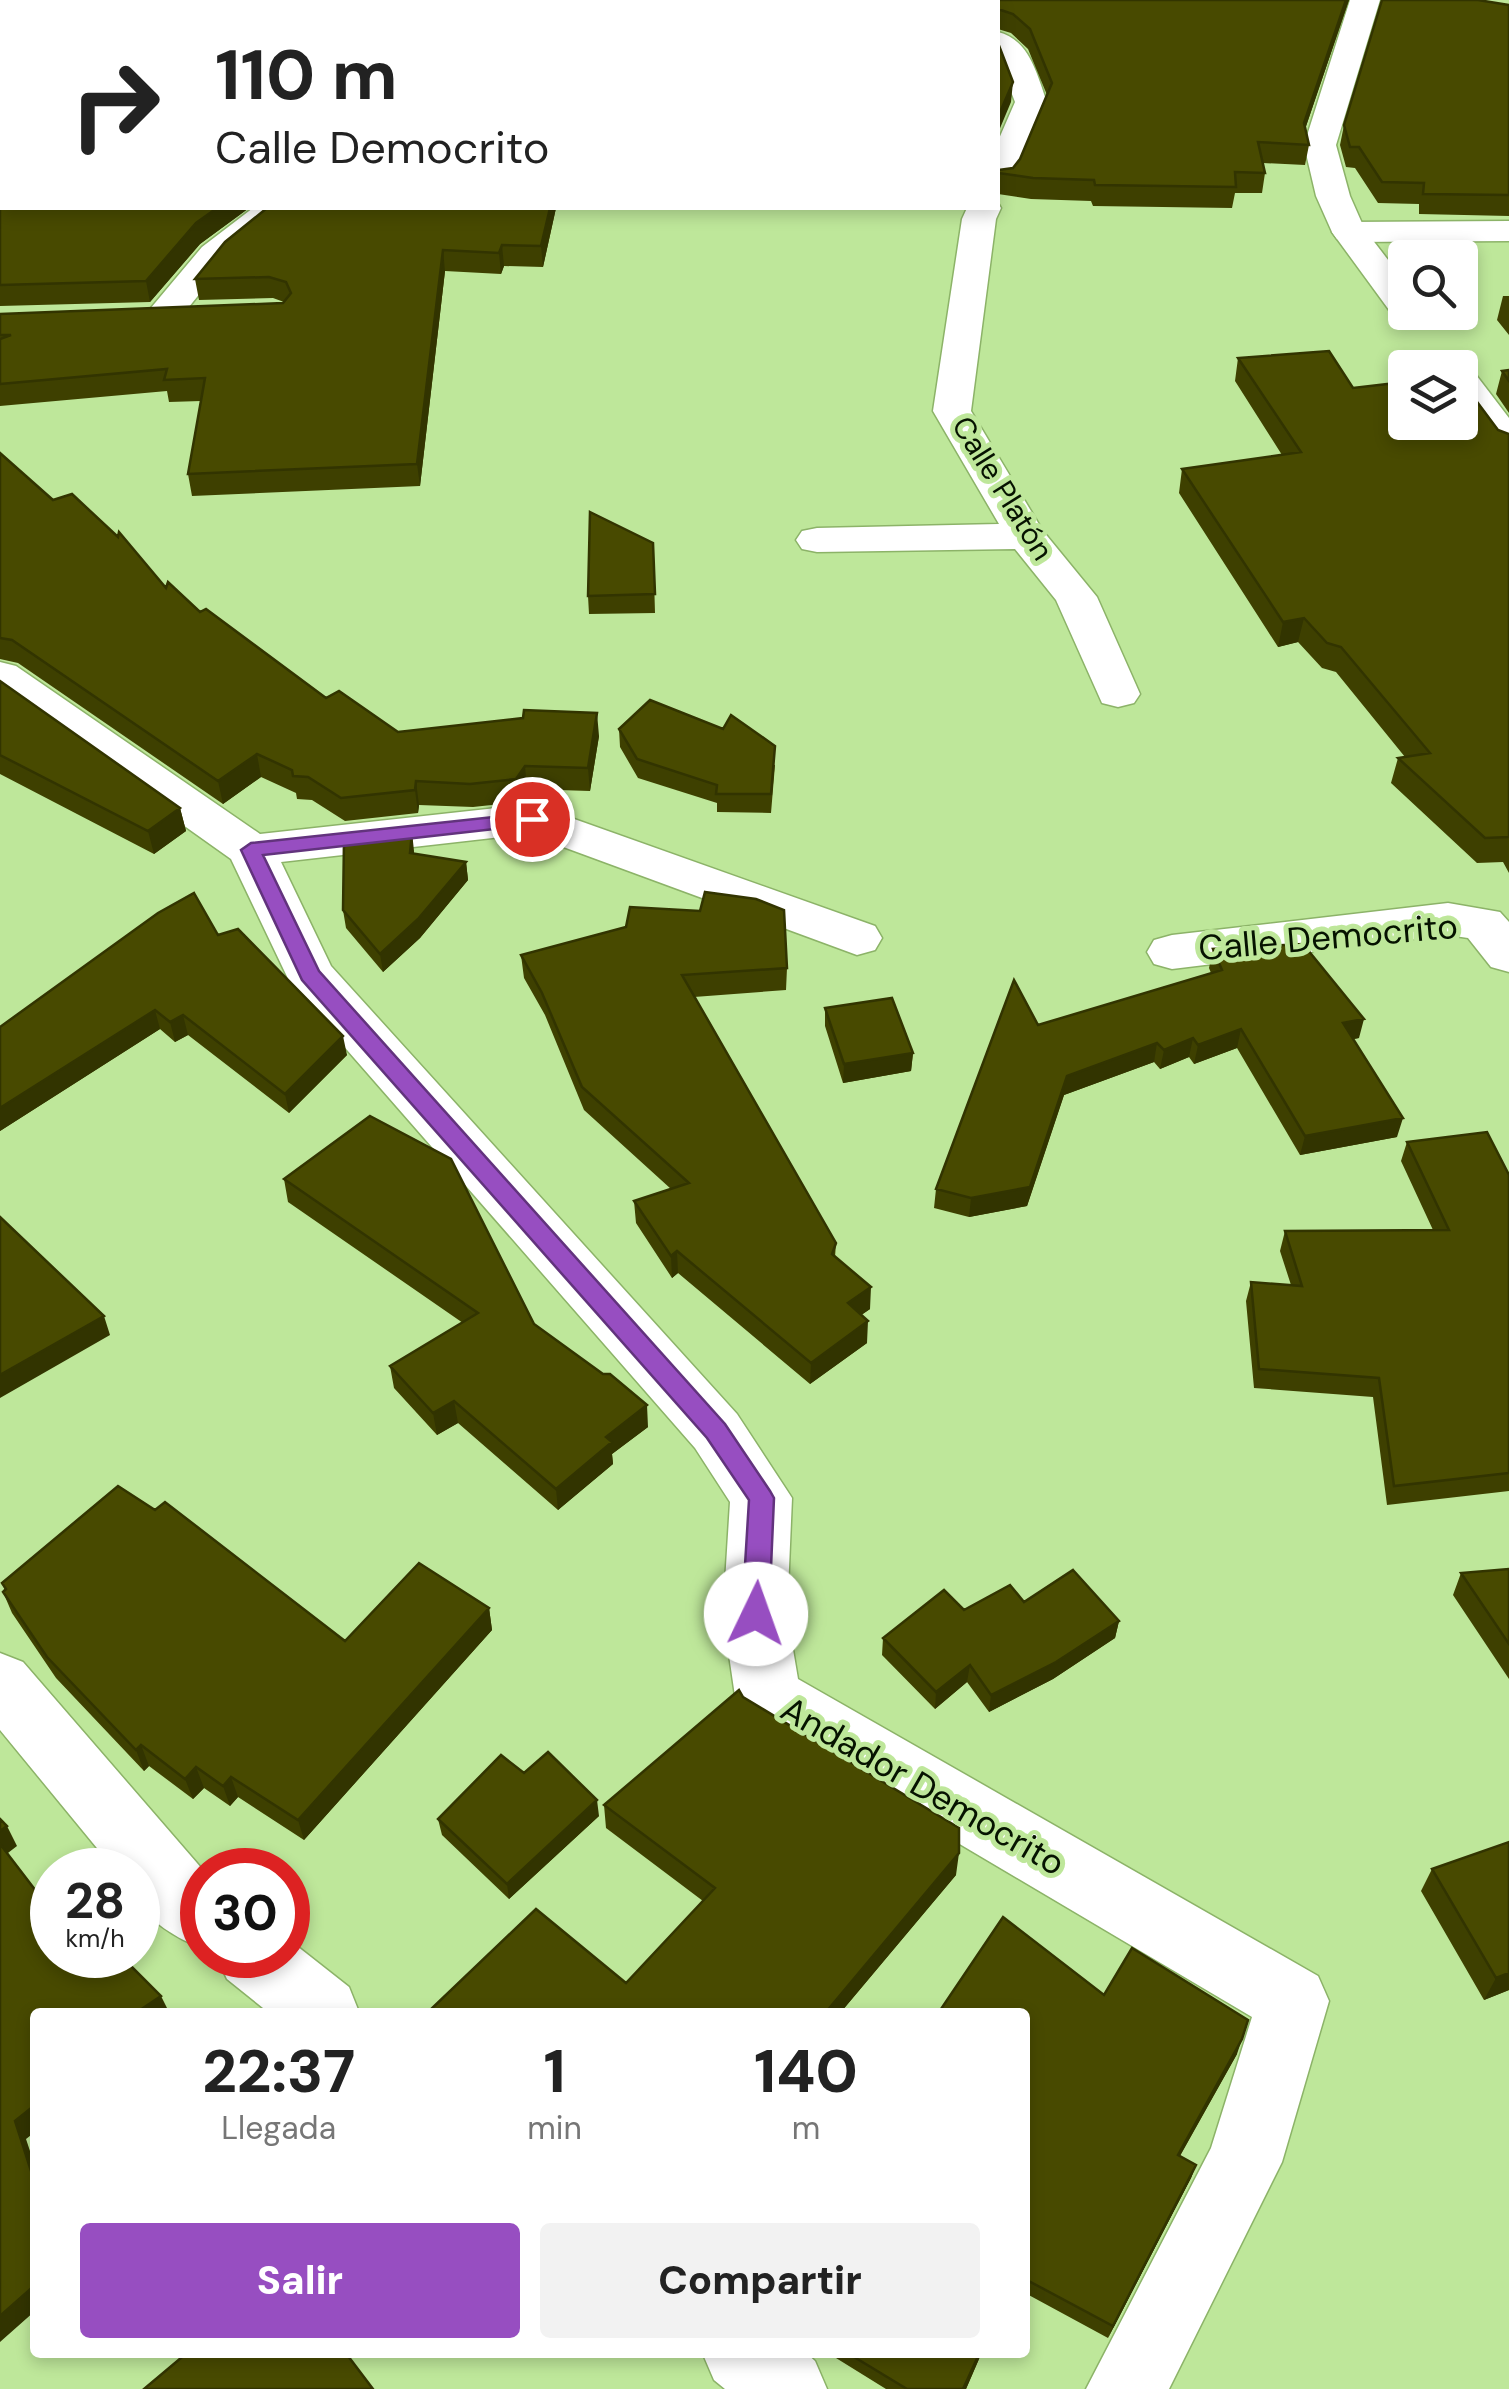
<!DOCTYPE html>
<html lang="es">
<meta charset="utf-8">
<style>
:root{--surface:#fff;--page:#f2f2f2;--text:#222;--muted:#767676;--accent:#974ec1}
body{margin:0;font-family:"DM Sans",sans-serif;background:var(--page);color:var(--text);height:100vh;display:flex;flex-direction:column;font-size:38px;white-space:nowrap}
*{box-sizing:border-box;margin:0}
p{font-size:32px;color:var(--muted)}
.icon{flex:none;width:55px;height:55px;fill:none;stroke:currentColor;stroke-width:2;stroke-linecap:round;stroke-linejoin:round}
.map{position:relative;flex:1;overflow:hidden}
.drawer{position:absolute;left:30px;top:2008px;width:1000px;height:350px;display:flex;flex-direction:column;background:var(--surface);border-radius:10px;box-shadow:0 5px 15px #0003}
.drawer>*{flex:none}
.hud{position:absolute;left:0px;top:0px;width:1000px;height:210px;box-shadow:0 5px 15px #0003;background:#fff;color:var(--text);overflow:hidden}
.fabs{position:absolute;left:1388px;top:240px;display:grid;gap:20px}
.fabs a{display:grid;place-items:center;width:90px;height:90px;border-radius:10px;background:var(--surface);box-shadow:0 5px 15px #0003;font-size:50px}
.speed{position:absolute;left:30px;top:1848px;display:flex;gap:20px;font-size:50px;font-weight:700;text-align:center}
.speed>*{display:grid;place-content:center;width:130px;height:130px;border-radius:50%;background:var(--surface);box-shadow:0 5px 15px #0003;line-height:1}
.speed small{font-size:25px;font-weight:400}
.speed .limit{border:15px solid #d22;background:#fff;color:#111}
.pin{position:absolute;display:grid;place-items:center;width:85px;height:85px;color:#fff;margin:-42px;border:5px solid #fff;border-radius:50%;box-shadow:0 2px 10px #0007}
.me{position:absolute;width:110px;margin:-55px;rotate:3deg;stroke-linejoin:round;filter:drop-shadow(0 0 8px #0008)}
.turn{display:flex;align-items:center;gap:35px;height:210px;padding:0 50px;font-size:45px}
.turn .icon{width:130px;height:130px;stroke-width:2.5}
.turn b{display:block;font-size:70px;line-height:85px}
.eta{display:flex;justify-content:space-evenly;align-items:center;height:170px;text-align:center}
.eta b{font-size:60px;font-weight:800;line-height:70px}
.primary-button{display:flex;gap:20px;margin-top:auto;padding:20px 50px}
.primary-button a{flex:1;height:115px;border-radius:10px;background:var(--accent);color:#fff;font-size:40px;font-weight:800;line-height:115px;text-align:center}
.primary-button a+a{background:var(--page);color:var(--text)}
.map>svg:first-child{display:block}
</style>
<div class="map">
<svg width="1509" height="2389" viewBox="0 0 1509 2389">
<rect width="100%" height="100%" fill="#bee79a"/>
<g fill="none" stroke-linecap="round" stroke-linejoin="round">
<!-- minor casing -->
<g stroke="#8cb368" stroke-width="3">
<path id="minor" d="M998,32C1030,40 1037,75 1047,102L1015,178L1010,185L998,188V141L1015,102L998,58Z
M998,203L1001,208L996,219L971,411L1043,531L1097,597L1140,694L1134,703L1118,707L1102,703L1056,600L1015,549L817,552L802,549L796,540L802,531L817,528L999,524L933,411L962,219L967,208H998Z
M253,208H291L226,261L176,323L163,326L150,323L145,315L202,247Z
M1509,221V241L1349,242L1337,239L1332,232L1337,225L1349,222Z
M0,662L16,666L260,834L532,804L875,926L882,938L875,950L857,955L528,834L281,862L331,966L737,1414L792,1498L787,1614L798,1679L1318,1976L1329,2001L1282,2162L1169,2389H1086L1211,2148L1252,2017L745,1717L735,1696L723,1614L730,1502L695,1448L292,987L231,859L0,695Z
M1448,903L1500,912L1509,922V972L1491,967L1468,938L1448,935L1172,969L1154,964L1147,952L1154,940L1172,935Z
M0,1653L23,1662L203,1870L202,1948C180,1940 145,1921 138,1896C135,1889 138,1877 138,1870H115L0,1730Z
M288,1939L349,1987L359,2012H268L227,1979L216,1955H288Z
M702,2352H805L815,2361L827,2389H725L714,2380Z"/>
</g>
<!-- tertiary casing -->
<g stroke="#8cb368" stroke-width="3">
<path id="tertiary" d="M1350,0H1380L1336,145L1350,196L1365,230L1405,282V312H1419L1405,317L1392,314L1332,232L1316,196L1304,145Z
M1460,368L1473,371L1509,418V456L1495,452L1460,405Z"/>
</g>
<!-- minor -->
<use href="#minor" fill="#fff" fill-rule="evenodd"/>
<!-- tertiary -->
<use href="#tertiary" fill="#fff" fill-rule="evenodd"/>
</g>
<!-- wall -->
<path fill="#3e4000" d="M0,0H1349L1305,129L1309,145L1305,165L1263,163L1265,173L1262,193H1235L1232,208L1093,206L1091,201L1031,199L998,194V170L1013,168L1020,159L1047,95L1028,49L1011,33L998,29V2L2,208H249L200,244L150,302L0,306Z
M1509,5V216L1419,214V204L1378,203L1355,168L1346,167L1340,145L1344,125Z
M267,208H556L543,267L504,266L501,274L445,271L420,486L192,496L188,474L201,401L169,402L167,391L0,406V314L283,303L284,302L273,298L199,300L195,279Z
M1503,296H1509V335L1497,320Z
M1238,358L1353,388L1463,383L1498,430L1509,434V873L1503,862L1477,863L1391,783L1398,758L1405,757L1336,672L1322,668L1298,642L1278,647L1179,493L1182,469L1282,455L1235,381Z
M1509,370V413L1496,394L1502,371Z
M0,453L53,500L166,588L200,612L326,698L398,732L599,736L590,791L527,789L518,802L473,807L419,805L418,813L345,821L312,800L297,799L296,793L261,777L223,804L18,663L0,659Z
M653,543L655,613L589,614L588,596Z
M0,681L180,808L186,831L154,854L0,774Z
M619,729L775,765L771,813L717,812V803L638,778L620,747Z
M414,851V854L466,862L468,880L420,938L383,972L346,928L343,910Z
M218,935L347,1055L289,1113L188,1035L175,1042L160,1029L0,1131V1027Z
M1213,949L1359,1038L1353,1039L1397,1137L1300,1155L1237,1048L1194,1064L1189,1057L1160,1069L1154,1062L1064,1095L1027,1206L969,1217L934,1208L936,1189L1038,1025L1211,973L1209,968Z
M521,955L787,968L786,990L694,997L836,1243L835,1257L870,1309L861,1315L867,1343L810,1384L678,1273L672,1278L636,1223L634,1201L671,1189L584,1110L545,1015L524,978Z
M825,1008L913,1053L911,1071L843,1083L825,1026Z
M1407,1142L1509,1175V1491L1387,1505L1373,1397L1254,1388L1246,1301L1251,1282L1291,1285L1280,1251L1285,1231L1433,1230L1401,1161Z
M284,1179L534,1324L648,1427L612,1454L613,1464L558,1510L458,1423L437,1435L394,1388L390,1366L463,1323L288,1202Z
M1509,1569V1679L1453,1595L1461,1573Z
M2,1583L345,1641L489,1608L492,1630L304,1840L238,1797L230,1806L204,1788L193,1799L149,1766L144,1771L56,1678L12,1613L3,1592L5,1590Z
M1024,1602L1119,1621L1115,1638L1053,1679L989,1712L967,1682L935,1709L882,1655L883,1638L964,1610Z
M743,1697L956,1875L841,2012H428L626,1983L703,1901L606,1828L604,1805Z
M524,1773L599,1816L509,1899L442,1835L438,1819Z
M1432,1869L1509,1990L1484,2000L1421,1891Z
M1104,1995L1237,2054L1180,2156L1196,2165L1191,2178L1108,2338L1025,2293V2012Z
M836,2352H982L966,2389H886L836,2358Z"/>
<!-- shaded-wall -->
<path fill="#323400" d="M1346,0H1349L1300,144L1304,123Z
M1013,82L1011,102L998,133V117Z
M217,208H249L200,244L150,302L146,281L196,223Z
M550,208H556L543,267L541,246Z
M502,245L504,266L501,274L499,253Z
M443,250L445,271L420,486L417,464Z
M1304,618L1298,642L1278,647L1283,622Z
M597,713L599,736L590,791L588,768Z
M257,754L261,777L223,804L218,781Z
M525,766L527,789L518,802L516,779Z
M416,781L419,805L418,813L415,790Z
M180,808L186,831L154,854L148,831Z
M412,832L414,851L412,872L410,853Z
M466,862L468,880L420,938L383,972L380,954Z
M155,1010L160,1029L0,1131V1108Z
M183,1015L188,1035L175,1042L170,1022Z
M1364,1019L1359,1038L1338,1042L1343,1023Z
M1241,1029L1237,1048L1194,1064L1198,1045Z
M343,1036L347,1055L289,1113L285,1094Z
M1193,1038L1189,1057L1160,1069L1164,1050Z
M1157,1043L1154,1062L1064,1095L1027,1206L969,1217L971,1198L1067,1076Z
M913,1053L911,1071L843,1083L844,1064Z
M1403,1118L1397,1137L1300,1155L1305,1136Z
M677,1251L678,1273L672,1278L671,1256Z
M871,1287L870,1309L847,1325L848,1303Z
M104,1316L110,1335L0,1398V1375Z
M868,1321L867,1343L810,1384L811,1363Z
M454,1401L458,1423L437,1435L433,1413Z
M647,1405L648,1427L612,1454L613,1464L558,1510L556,1489L606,1437Z
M489,1608L492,1630L304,1840L298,1820Z
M1119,1621L1115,1638L1053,1679L989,1712L991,1695Z
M970,1665L967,1682L935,1709L936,1692Z
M141,1745L149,1766L144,1771L136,1750Z
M196,1767L204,1788L193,1799L185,1779Z
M231,1777L238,1797L230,1806L223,1786Z
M597,1800L599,1816L509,1899L507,1884Z
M7,1826L17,1846L4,1856L0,1848V1831Z
M959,1853L956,1875L841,2012H826Z
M1509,1973V1990L1484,2000L1496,1978Z
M161,1996L169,2012H137Z
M1242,2039L1237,2054L1173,2168L1178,2155Z
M35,2105V2132L26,2139L35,2166V2177L31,2171L15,2121Z
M1196,2165L1191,2178L1108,2338L1113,2326Z
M35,2285V2311L0,2342V2316Z
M980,2352H982L966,2389H963Z"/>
<!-- building -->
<path fill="#484a00" stroke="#323400" stroke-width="2.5" d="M0,0H1346L1304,123L1309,145L1258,142L1265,173L1235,172L1236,187L1095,185L1094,180L1033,178L998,173V170L1013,168L1020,159L1052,83L1030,29L1013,14L998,9V2H2V208H217L196,223L146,281L0,285Z
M1382,0H1478L1509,5V195L1423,194L1424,183L1382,182L1359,147H1350L1344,125Z
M998,43L1013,82L998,117Z
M267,208H550L541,246L502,245L499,253L443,250L417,464L188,474L205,378L164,380L167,369L0,384V339L11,335H0V314L283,303L291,293L286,282L269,277L195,279L225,242Z
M1329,351L1353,388L1405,382V422H1460V376L1462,375L1463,383L1498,430L1509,434V837L1485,838L1398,758L1430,753L1341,647L1327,643L1304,618L1283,622L1182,469L1301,452L1238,358Z
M1509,370V381L1502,371Z
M0,453L53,500L72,494L118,537L119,532L166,588L168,582L200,612L206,609L326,698L339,691L398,732L523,718L524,710L597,713L588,768L525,766L516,779L470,784L416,781L415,790L341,798L308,777L293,776L292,770L257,754L218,781L12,640L0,638Z
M590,512L653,543L655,594L588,596Z
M0,681L180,808L148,831L0,755Z
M650,700L723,729L731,715L775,746L771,794H716L717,785L637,759L619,729Z
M412,832L410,853L466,862L418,919L380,954L343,910L344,840Z
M705,892L756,899L784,910L787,968L682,975L836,1243L832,1254L871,1287L848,1303L868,1321L811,1363L677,1251L671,1256L634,1201L689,1183L582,1087L542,993L521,955L626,927L630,907L700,911Z
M194,893L218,935L238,929L343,1036L285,1094L183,1015L170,1022L155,1010L0,1108V1027L158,913Z
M1303,944L1364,1019L1343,1023L1403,1118L1305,1136L1241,1029L1198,1045L1193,1038L1164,1050L1157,1043L1067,1076L1030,1187L971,1198L936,1189L1014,980L1038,1025L1222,970L1213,949Z
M892,998L913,1053L844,1064L825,1008Z
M370,1116L451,1159L534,1324L603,1374H610L647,1405L606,1437L612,1442L556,1489L454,1401L433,1413L390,1366L478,1313L284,1179Z
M1487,1132L1509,1175V1473L1394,1486L1379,1378L1259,1369L1251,1282L1302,1286L1285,1231L1449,1230L1407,1142Z
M0,1217L104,1316L0,1375Z
M118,1486L155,1510L165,1502L345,1641L419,1563L489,1608L298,1820L231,1777L223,1786L196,1767L185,1779L141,1745L136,1750L47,1657L3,1592L6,1589L2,1583Z
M1509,1569V1644L1461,1573Z
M1073,1570L1119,1621L1056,1662L991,1695L970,1665L936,1692L883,1638L944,1590L964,1610L1010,1585L1024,1602Z
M739,1690L743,1697L959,1828V1853L826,2012H428L536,1909L626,1983L715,1888L604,1805Z
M548,1752L597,1800L507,1884L438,1819L501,1755L524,1773Z
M0,1819L7,1826L0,1831Z
M1509,1842V1973L1496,1978L1432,1869Z
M0,1844L52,1912V1955H120L161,1996L137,2012H35V2081L34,2082L35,2084V2105L15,2121L31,2171L35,2177V2285L0,2316Z
M1003,1917L1104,1995L1132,1948L1248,2020L1242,2039L1178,2155L1196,2165L1113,2326L1025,2279V2012H939Z
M188,2352H345L373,2389H144Z
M846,2352H980L963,2389H907Z"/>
<!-- route -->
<path fill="#974ec1" stroke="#62337d" stroke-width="2.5" d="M532,813L539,815V824L263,855L319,971L725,1424L770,1491L774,1498L769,1614L765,1623L756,1626L746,1623L742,1614L749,1500L707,1438L302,980L241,850L251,843Z"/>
<g text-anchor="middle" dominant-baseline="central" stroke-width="10" stroke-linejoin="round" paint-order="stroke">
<!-- far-street labels -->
<g font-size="30" fill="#061300" stroke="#bee79a">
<text transform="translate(1003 488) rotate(58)">Calle Platón</text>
</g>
<!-- street labels -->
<g font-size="35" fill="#061300" stroke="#bee79a">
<text transform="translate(1328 937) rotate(-5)">Calle Democrito</text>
<text transform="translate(923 1786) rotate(30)">Andador Democrito</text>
</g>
</g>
</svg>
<div class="fabs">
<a><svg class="icon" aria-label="search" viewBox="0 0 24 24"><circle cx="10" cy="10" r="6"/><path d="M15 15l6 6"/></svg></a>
<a><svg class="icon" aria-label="layers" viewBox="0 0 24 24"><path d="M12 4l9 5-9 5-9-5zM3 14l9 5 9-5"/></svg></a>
</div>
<div class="speed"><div>28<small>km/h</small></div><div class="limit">30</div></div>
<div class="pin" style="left:532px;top:819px;background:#d93025"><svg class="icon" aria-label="arrive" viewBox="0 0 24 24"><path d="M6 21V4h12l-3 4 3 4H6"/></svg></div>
<svg class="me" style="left:756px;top:1614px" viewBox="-20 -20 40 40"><circle r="19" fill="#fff"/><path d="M0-13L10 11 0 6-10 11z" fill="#974ec1"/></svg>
<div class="hud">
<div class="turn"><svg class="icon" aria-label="right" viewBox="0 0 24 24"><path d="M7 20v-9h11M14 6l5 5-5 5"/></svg><div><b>110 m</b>Calle Democrito</div></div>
</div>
<section class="drawer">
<div class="eta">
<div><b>22:37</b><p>Llegada</p></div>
<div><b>1</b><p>min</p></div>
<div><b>140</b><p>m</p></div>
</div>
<div class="primary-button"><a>Salir</a><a>Compartir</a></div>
</section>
</div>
